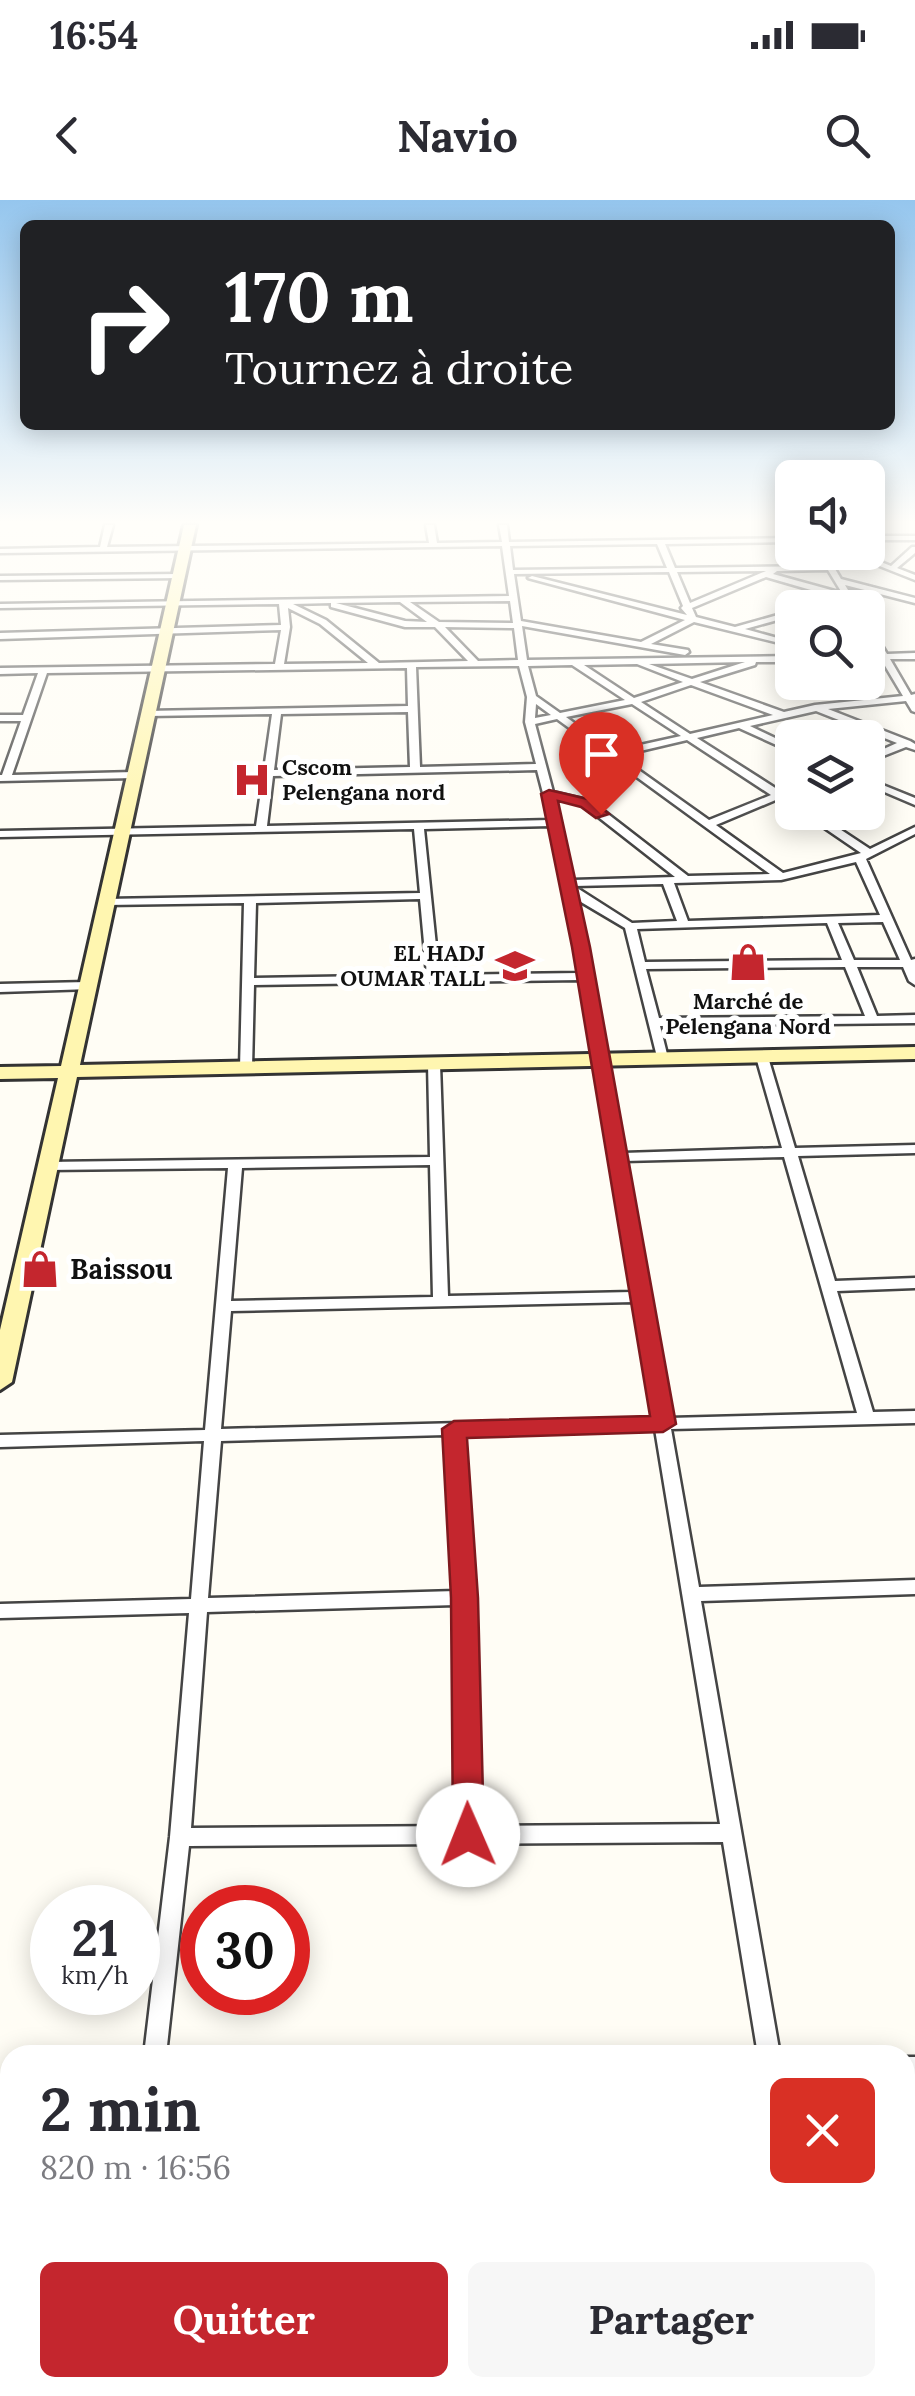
<!DOCTYPE html>
<html lang="fr">
<meta charset="utf-8">
<style>
:root{--surface:#fff;--page:#f7f7f7;--text:#2b2b33;--muted:#7c7c81;--accent:#c4262e}
body{margin:0;font-family:Lora,serif;background:var(--page);color:var(--text);height:100vh;display:flex;flex-direction:column;font-size:38px;white-space:nowrap}
*{box-sizing:border-box;margin:0}
p{font-size:32px;color:var(--muted)}
.icon{flex:none;width:55px;height:55px;fill:none;stroke:currentColor;stroke-width:2;stroke-linecap:round;stroke-linejoin:round}
.map{position:relative;flex:1;overflow:hidden}
.drawer{position:absolute;left:0px;top:1845px;width:915px;height:352px;display:flex;flex-direction:column;background:var(--surface);border-radius:30px 30px 0 0;box-shadow:0 5px 25px #0003}
.drawer>*{flex:none}
.guide{position:absolute;left:20px;top:20px;width:875px;height:210px;border-radius:15px;box-shadow:0 5px 25px #0003;background:#202124;color:#fff;overflow:hidden}
.tools{position:absolute;left:775px;top:260px;display:grid;gap:20px}
.tools a{display:grid;place-items:center;width:110px;height:110px;border-radius:15px;background:var(--surface);box-shadow:0 5px 25px #0003;font-size:50px}
.speed{position:absolute;left:30px;top:1685px;display:flex;gap:20px;font-size:50px;font-weight:700;text-align:center}
.speed>*{display:grid;place-content:center;width:130px;height:130px;border-radius:50%;background:var(--surface);box-shadow:0 5px 25px #0003;line-height:1}
.speed small{font-size:25px;font-weight:400}
.speed .limit{border:15px solid #d22;background:#fff;color:#111}
.pin{position:absolute;display:grid;place-items:center;width:85px;height:85px;color:#fff;margin:-102px -42px;border-radius:50% 50% 50% 0;rotate:-45deg;box-shadow:0 0 10px #0007}
.pin .icon{rotate:45deg}
.me{position:absolute;width:110px;margin:-55px;rotate:359deg;stroke-linejoin:round;filter:drop-shadow(0 0 8px #0008)}
.turn{display:flex;align-items:center;gap:35px;height:210px;padding:0 40px;font-size:45px}
.turn .icon{width:130px;height:130px;stroke-width:2.5}
.turn b{display:block;font-size:70px;line-height:85px}
.round{display:grid;place-items:center;flex:none;width:105px;height:105px;border-radius:15px;background:var(--page)}
.headline{display:flex;align-items:center;justify-content:space-between;height:170px;padding:0 40px}
h1{font-size:60px;font-weight:700;line-height:75px}
.action{display:flex;gap:20px;margin-top:auto;padding:20px 40px}
.action a{flex:1;height:115px;border-radius:15px;background:var(--accent);color:#fff;font-size:40px;font-weight:700;line-height:115px;text-align:center}
.action a+a{background:var(--page);color:var(--text)}
.status{display:flex;justify-content:space-between;align-items:center;height:70px;padding:0 50px;background:var(--surface);direction:ltr}
.status svg{height:28px;fill:currentColor}
header{display:flex;justify-content:space-between;align-items:center;height:130px;padding:0 40px;background:var(--surface);font-size:45px;font-weight:700}
.map>svg:first-child{display:block}
</style>
<div class="status"><b>16:54</b><svg viewBox="0 0 49 12"><path d="M0 12V9h3v3zM5 12V6h3v6zM10 12V3h3v9zM15 12V0h3v12zM26 1h20v11H26zM47 4h2v5h-2z"/></svg></div>
<header><svg class="icon" aria-label="back" viewBox="0 0 24 24"><path d="M15 5l-7 7 7 7"/></svg>Navio<svg class="icon" aria-label="search" viewBox="0 0 24 24"><circle cx="10" cy="10" r="6"/><path d="M15 15l6 6"/></svg></header>
<div class="map">
<svg width="915" height="2196" viewBox="0 0 915 2196">
<rect width="100%" height="100%" fill="#fffdf5"/>
<g fill="none" stroke-linecap="round" stroke-linejoin="round">
<!-- street casing -->
<g stroke="#444" stroke-width="5">
<path id="street" d="M105,325H113L107,347L429,343L426,325H434L437,343L502,342L499,325H507L509,342L792,338V342L665,344L675,368L825,366L817,352H825L841,379L915,398V403L845,385L859,408H851L847,402L826,408H809L842,399L766,377L692,408L696,417L735,427L792,411V416L745,429L792,442V446L694,422L651,444L688,450L689,452L685,455L522,426L527,460L792,456V462H756L755,465L700,482L784,512L815,505L903,496L881,459L868,460V454H878L868,435V427H871L887,454L915,453V459H890L911,495L915,494V512L912,511L906,501L828,509L910,541L915,544V550L906,547L868,562V556L897,543L816,511L750,526L792,546V552L739,528L697,538L780,591L792,587V593L786,596L792,600V607L778,599L716,625L783,673L861,653L801,612H814L870,649L915,627V634L866,659L911,760L915,759V785L909,781L903,767H857L877,816L915,815V823L660,826L668,858L666,861H658L625,728L576,699L623,953L782,948L756,857L762,853L768,857L795,948L915,945V953L798,956L835,1081L915,1078V1088L837,1091L873,1212L915,1211V1223L671,1229L699,1387L915,1380V1394L701,1401L780,1855H758L723,1642L189,1646L166,1855H144L170,1637L189,1413L0,1418V1404L191,1399L204,1241L0,1247V1235L205,1230L228,968L47,970L40,966L47,962L430,957L428,864L434,860L440,864L448,1096L632,1092L581,780L254,785L252,868L246,872L240,868L244,703L106,705L100,702L106,699L420,693L414,629L0,637V631L256,626L272,514L148,516L143,513L145,511L408,506L407,468L47,473L12,575L134,572L139,575L134,578L0,581V575H2L21,521H0V515H23L38,473L0,474V468L275,464L281,430L0,439V433L281,425L279,404L0,408V404L509,396L502,346L0,353V349L100,347ZM657,344L667,368L513,370L510,346ZM828,370L842,393L773,374L777,371ZM766,371L690,403L677,372ZM669,372L683,406L681,408L687,415L532,376L528,378L685,420L641,442L521,421L514,374ZM510,401L513,423L439,422L410,402ZM400,402L427,422L405,421L336,403ZM331,403V407L405,427H435L468,461L379,463L326,420L293,404ZM288,408L320,424L368,463L284,464L290,427ZM445,427L514,428L518,460L478,461ZM745,462L692,479L649,464ZM637,464L683,482L634,498L584,465ZM572,465L625,500L560,513L536,496L528,466ZM519,466L527,497L525,522L536,564L420,567L416,467ZM691,485L773,515L690,534L641,502ZM536,504L551,515L535,518ZM632,504L681,536L613,551L566,517ZM408,512L410,567L274,570L281,514ZM557,519L770,674L688,676L591,601L553,592L535,524ZM687,540L771,595L709,620L619,556ZM537,570L550,620L267,626L273,576ZM555,598L583,605L675,677L573,680ZM551,626L579,773L439,775L424,629ZM856,662L880,715L688,721L674,683L781,680ZM663,684L677,721L632,723L574,686ZM420,699L427,775L254,778L256,703ZM883,722L900,760H854L838,723ZM827,723L842,760L645,762L637,729ZM845,767L865,816L659,818L646,769ZM784,957L857,1213L669,1218L624,961ZM430,965L433,1097L231,1101L242,968ZM634,1102L653,1218L221,1229L231,1111ZM655,1229L720,1624L478,1626L474,1398L463,1235ZM446,1235L456,1391L208,1398L221,1241ZM456,1405L458,1626L191,1628L207,1412Z
M868,336H915V340H868Z
M912,347H915V353L897,368L915,375V380L844,352H856L891,366Z
M178,374H181V378L0,380V376Z
M868,579L915,598V605L868,585Z
M87,782L91,783V789L0,792V784Z
M905,1857H915V1879H905Z
M0,1890H10V1912H0Z
M311,2188H457L453,2196H307Z
M486,2188H512V2196H486Z
M819,2188H845L847,2196H821Z"/>
</g>
<!-- secondary casing -->
<g stroke="#333" stroke-width="6">
<path id="secondary" d="M184,325H196L80,865L915,847V859L77,877L12,1182L0,1190V1130L58,878L0,879V867L61,866Z"/>
</g>
<!-- street -->
<use href="#street" fill="#fff" fill-rule="evenodd"/>
<!-- secondary -->
<use href="#secondary" fill="#fff6b0" fill-rule="evenodd"/>
</g>
<!-- sky -->
<linearGradient id="sky" x2="0" y2="1"><stop stop-color="#95c6ee"/><stop offset="0.51" stop-color="#fffefa"/><stop offset="1" stop-color="#fffefa" stop-opacity="0"/></linearGradient>
<rect width="915" height="632" fill="url(#sky)"/>
<!-- route -->
<path fill="#c4262e" stroke="#7f191e" stroke-width="2.5" d="M549,590L592,600L609,614L596,618L581,607L558,601L590,747L676,1224L663,1232L467,1238L478,1398L484,1635L479,1645L468,1648L457,1645L453,1635L451,1398L442,1229L454,1221L650,1216L572,747L541,594Z"/>
<!-- icons -->
<defs>
<g id="hospital-bare" transform="scale(3)"><path d="M-5-5h3v3.5h4V-5h3V5h-3V1.5h-4V5h-3Z" fill="#c4262e" stroke="#fff" stroke-width="2.5" paint-order="stroke"/></g>
<g id="shop-bare" transform="scale(3)"><path d="M-5-2.5h2.3a2.7 3.5 0 0 1 5.4 0H5L5.5 6h-11ZM-1.5-2.5h3a1.5 2.3 0 0 0-3 0Z" fill="#c4262e" stroke="#fff" stroke-width="2.5" paint-order="stroke"/></g>
<g id="school-bare" transform="scale(3)"><path d="M0-5L7-2L0 1L-7-2ZM-4 1L0 2.5L4 1V4Q0 6-4 4Z" fill="#c4262e" stroke="#fff" stroke-width="2.5" paint-order="stroke"/></g>
</defs>
<g fill-rule="evenodd">
<use href="#hospital-bare" x="252" y="580"/>
<use href="#shop-bare" x="748" y="762"/>
<use href="#school-bare" x="515" y="766"/>
<use href="#shop-bare" x="40" y="1069"/>
</g>
<g text-anchor="middle" dominant-baseline="central" stroke-width="10" stroke-linejoin="round" paint-order="stroke">
<!-- far-poi labels -->
<g font-size="22" font-weight="bold" fill="#111" stroke="#fff" text-anchor="start">
<text x="282" y="567">Cscom<tspan x="282" dy="25">Pelengana nord</tspan></text>
<text x="485" y="753" text-anchor="end">EL HADJ<tspan x="485" dy="25">OUMAR TALL</tspan></text>
<text x="748" y="801" text-anchor="middle">Marché de<tspan x="748" dy="25">Pelengana Nord</tspan></text>
</g>
<!-- poi labels -->
<g font-size="28" font-weight="bold" fill="#111" stroke="#fff" text-anchor="start">
<text x="70" y="1069">Baissou</text>
</g>
</g>
</svg>
<div class="tools">
<a><svg class="icon" aria-label="sound" viewBox="0 0 24 24"><path d="M4 9h4l5-4v14l-5-4H4zM17 9q2 3 0 6"/></svg></a>
<a><svg class="icon" aria-label="search" viewBox="0 0 24 24"><circle cx="10" cy="10" r="6"/><path d="M15 15l6 6"/></svg></a>
<a><svg class="icon" aria-label="layers" viewBox="0 0 24 24"><path d="M12 4l9 5-9 5-9-5zM3 14l9 5 9-5"/></svg></a>
</div>
<div class="speed"><div>21<small>km/h</small></div><div class="limit">30</div></div>
<div class="pin" style="left:601px;top:614px;background:#d93025"><svg class="icon" aria-label="arrive" viewBox="0 0 24 24"><path d="M6 21V4h12l-3 4 3 4H6"/></svg></div>
<svg class="me" style="left:468px;top:1635px" viewBox="-20 -20 40 40"><circle r="19" fill="#fff"/><path d="M0-13L10 11 0 6-10 11z" fill="#c4262e"/></svg>
<div class="guide">
<div class="turn"><svg class="icon" aria-label="right" viewBox="0 0 24 24"><path d="M7 20v-9h11M14 6l5 5-5 5"/></svg><div><b>170 m</b>Tournez à droite</div></div>
</div>
<section class="drawer">
<div class="headline"><div><h1>2 min</h1><p>820 m · 16:56</p></div><a class="round" style="background:#d93025;color:#fff"><svg class="icon" aria-label="close" viewBox="0 0 24 24"><path d="M6 6l12 12M18 6L6 18"/></svg></a></div>
<div class="action"><a>Quitter</a><a>Partager</a></div>
</section>
</div>
